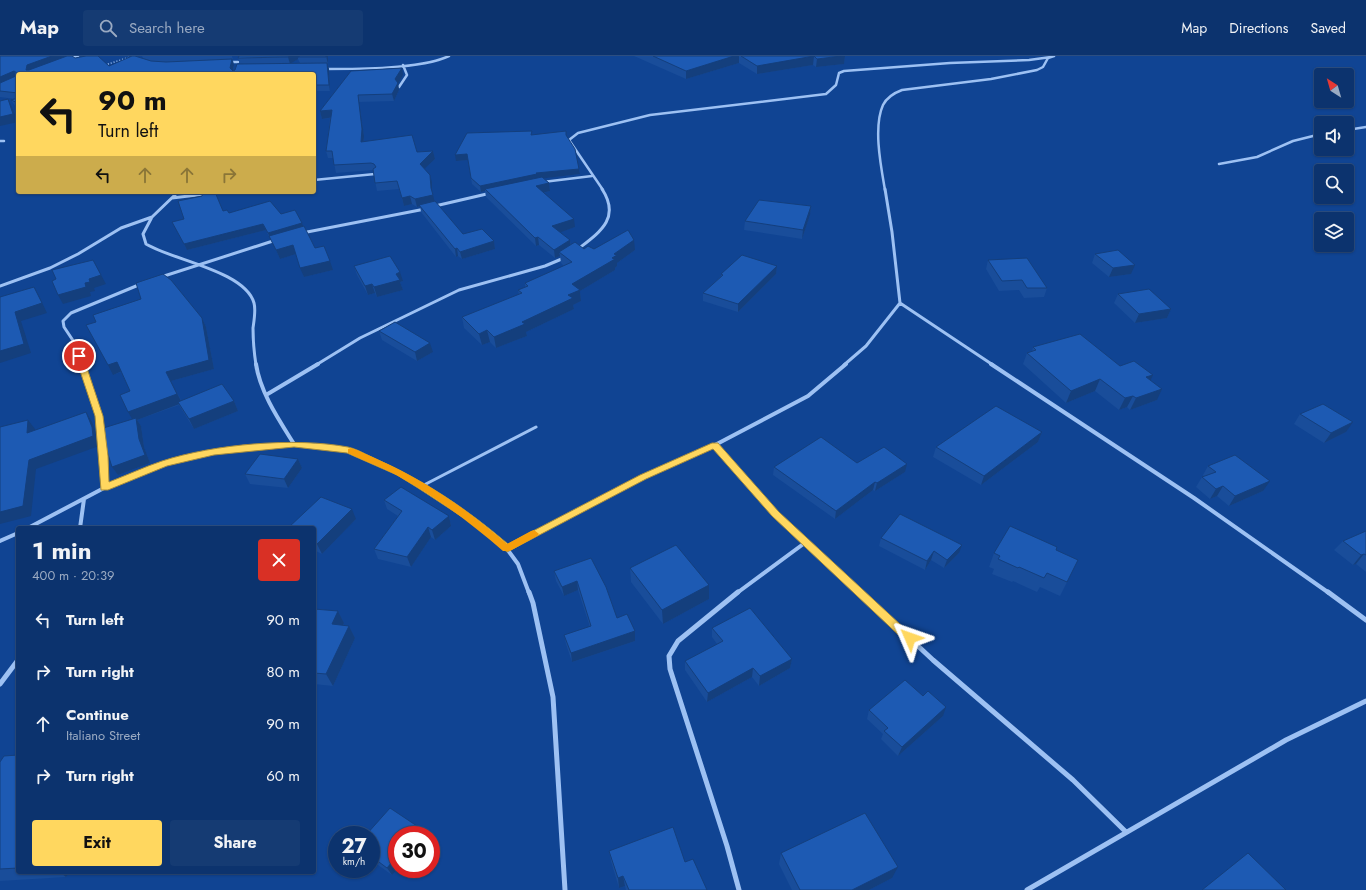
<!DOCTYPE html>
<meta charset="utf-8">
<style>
:root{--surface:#0c336e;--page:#153b73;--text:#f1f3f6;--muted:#9aaac2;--line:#2c4e81;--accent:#ffd75f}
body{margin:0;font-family:Jost,sans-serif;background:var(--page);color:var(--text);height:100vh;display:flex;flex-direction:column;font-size:15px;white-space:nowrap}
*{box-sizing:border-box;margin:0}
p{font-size:13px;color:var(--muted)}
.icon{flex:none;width:22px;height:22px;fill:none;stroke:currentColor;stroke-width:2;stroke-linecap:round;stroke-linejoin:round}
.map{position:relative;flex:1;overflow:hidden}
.drawer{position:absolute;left:16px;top:470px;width:300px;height:348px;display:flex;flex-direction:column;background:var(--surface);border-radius:4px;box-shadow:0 1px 3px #0004,0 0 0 1px var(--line)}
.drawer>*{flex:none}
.banner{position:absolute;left:16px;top:16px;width:300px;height:122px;border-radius:4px;box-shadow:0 1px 3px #0004,0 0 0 1px var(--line);background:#ffd75f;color:#111;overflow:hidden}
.needle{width:26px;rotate:323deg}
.buttons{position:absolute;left:1314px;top:12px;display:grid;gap:8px}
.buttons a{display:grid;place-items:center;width:40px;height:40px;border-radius:4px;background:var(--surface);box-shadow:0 1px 3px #0004,0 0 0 1px var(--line);font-size:20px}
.speed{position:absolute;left:328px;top:770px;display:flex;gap:8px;font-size:20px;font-weight:700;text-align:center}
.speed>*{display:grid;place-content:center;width:52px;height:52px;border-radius:50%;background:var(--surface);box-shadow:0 1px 3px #0004,0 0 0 1px var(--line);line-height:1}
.speed small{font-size:10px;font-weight:400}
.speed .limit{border:6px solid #d22;background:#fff;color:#111}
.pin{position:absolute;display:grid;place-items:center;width:34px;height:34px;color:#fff;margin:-17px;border:2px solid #fff;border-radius:50%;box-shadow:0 1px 4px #0007}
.me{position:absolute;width:44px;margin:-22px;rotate:313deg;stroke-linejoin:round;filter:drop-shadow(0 0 3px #0008)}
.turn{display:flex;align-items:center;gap:14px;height:84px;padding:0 16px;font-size:18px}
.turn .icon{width:52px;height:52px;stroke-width:2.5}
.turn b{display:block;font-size:28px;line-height:34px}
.lanes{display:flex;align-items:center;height:38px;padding:0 16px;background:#0003;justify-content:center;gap:20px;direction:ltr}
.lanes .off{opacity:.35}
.round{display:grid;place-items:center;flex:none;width:42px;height:42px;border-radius:4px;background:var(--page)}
.headline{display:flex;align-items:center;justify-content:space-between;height:68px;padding:0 16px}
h1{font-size:24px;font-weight:700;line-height:30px}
.primary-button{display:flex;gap:8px;margin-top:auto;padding:8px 16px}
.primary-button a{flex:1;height:46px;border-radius:4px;background:var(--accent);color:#111;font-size:16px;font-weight:700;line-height:46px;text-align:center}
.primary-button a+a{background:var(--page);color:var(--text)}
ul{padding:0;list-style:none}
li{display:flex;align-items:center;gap:12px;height:52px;padding:0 16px}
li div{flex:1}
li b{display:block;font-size:15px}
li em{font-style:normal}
header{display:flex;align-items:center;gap:24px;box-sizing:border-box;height:56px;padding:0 20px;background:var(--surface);border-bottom:1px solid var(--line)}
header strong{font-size:19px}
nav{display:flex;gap:22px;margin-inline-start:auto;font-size:14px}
.search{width:280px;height:36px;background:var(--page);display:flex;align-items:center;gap:10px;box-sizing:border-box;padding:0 14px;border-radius:4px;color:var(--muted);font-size:15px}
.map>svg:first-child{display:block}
</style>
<header>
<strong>Map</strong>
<div class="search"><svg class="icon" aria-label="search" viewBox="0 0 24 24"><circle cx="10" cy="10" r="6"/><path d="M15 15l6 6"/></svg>Search here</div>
<nav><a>Map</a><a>Directions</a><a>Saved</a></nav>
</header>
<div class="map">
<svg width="1366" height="834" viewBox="0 0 1366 834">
<rect width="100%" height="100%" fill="#104493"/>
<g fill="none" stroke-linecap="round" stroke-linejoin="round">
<!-- path -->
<path stroke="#9dc1f3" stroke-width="1.5" stroke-dasharray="1 2" stroke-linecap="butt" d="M105,9L130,1"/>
<!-- lane -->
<path stroke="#9dc1f3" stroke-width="3" d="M422,430L536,371"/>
<!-- street-far3 -->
<path stroke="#9dc1f3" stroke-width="2.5" d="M69,3L78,0
M228,6H238
M324,13C357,13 421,13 449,0
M399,31L407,19L403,9
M1347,74L1366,71
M0,85H4
M1219,108L1257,101L1293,85L1321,78
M314,124L375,118
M543,126L592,120
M603,134L569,84L578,77L650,59L826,38L836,29L839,17L844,15L950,7L1029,4L1051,1
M885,134C881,111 873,71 883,49C887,41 894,37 902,34L991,23L1037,14L1043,11L1048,2L1054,0"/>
<!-- street-far2 -->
<path stroke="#9dc1f3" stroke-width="3" d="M178,136L152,161L143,178L146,188C172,204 245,215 254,247C256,254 254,265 253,272C253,284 254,296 256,309
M172,142L222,136
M435,150L491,137
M302,177L425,153
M578,193C600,176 621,162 602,133
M161,221L276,184
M0,230L50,212L78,198L121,172L152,161
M900,247L993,309
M82,309L74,286L64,271L63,265L71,257L141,228
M316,309L360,282L459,234L545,210L564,202
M844,309L866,290L900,247L892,176L885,133"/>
<!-- street-far1 -->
<path stroke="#9dc1f3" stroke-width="4" d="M81,308L99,360L104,400V432
M256,308C260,336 279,364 294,388
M991,308L1194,442L1329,537
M266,339L318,308
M715,389L776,458L861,537
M28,472L104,432L165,407L214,396L294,388L348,394L400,417L473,464L507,493L518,508L529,537
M80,472L84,443
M0,485L18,477
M507,493L643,421L715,389L808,340L846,308
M737,537L806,486"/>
<!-- street -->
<path stroke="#9dc1f3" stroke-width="5" d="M529,536L533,547L553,641L565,834
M738,536L678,585L669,600L670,613L727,790L739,834
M860,536L933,604L1073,724L1126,776
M1328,536L1366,564
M0,628L18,604
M1027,834L1286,684L1366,645"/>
</g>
<!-- wall -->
<path fill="#194d9a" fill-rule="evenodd" d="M0,0L75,2L109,10L143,2L142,0H232L234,9L233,14H235L240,8L238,2L252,0H328V8H327L329,13L330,35H314V18H18V51L15,50L11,44L16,43L0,41ZM298,3L300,7H291Z
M634,0H845L844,8L816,11L813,9L757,18L739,7L686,23Z
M351,15L403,19L398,28L399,34L394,45L359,46L364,80V86L417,96L433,95L435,103L424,113L432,126V137L434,145L463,178L494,185L495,193L462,203L458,200L456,201L421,156L420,150L417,151L412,148L404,150L399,133L377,135L373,114L336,117L333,102H328L326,95L330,62L322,63L320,55Z
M532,79L567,80L579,113L580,118L544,122L549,127L550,135L543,137L575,171L560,176L570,184L571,188L584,193L635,194L617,207V210L615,212V214L580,235L581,245L573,249L574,253L526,276L527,280L496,292L490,286L482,289L464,272L462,261L519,239L518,234L525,231V227L564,210L561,207L560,200L555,202L539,189L536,190L486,141L485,135L481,136L472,128L468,104L456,105Z
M202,140L223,155L229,157L281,158L303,170L315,192L333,214L304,221L296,198L280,203L271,183H270L266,174L187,194L172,166L184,163Z
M811,150L810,159L802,183L744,174L745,165Z
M1095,198L1131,218L1109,221L1092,207Z
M988,204L1047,232L1044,241L1024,242L1019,234L999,235L986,213Z
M354,210L403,225L400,226L403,234L377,241L375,237L368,239L357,219Z
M777,210L776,218L738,256L703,245V237L721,220V218Z
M1118,238L1171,253L1167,262L1135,267L1114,247Z
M202,262L206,271L214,313L171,325L181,344L234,345L238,355L194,373L179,349L137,364L141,370L144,391L150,407L118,419L112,411L132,363L130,335L121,316L113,319Z
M379,275L433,296L417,305L382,284Z
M1033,291L1120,310L1150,324L1157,344L1130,354L1127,351L1119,354L1095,335L1066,347L1023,308L1027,297L1032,296Z
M1300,358L1346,376L1324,387L1294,368Z
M1042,376L1038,386L981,429L933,401L936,391Z
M298,403L302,412L288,432L250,428L245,418Z
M857,407L905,416L875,435L873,434L835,463L773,419L774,411Z
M1208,410L1263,435L1229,450L1217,440L1210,443L1196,431L1202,421H1204L1203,419Z
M384,444L449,460L451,470L435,484L431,481L411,511L378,503L374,493L398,460L387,453Z
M356,463L322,498L314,494V472Z
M1366,475V516L1356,508L1353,509L1334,494L1343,485Z
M881,482L959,497L944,512L931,504L925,514L879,490Z
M1056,494L1067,526L1060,540L1040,531L1037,536L1013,525L1012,526L992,518L994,513L989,511L994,497Z
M591,502L617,562L635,575V585L572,606L566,588L564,579L590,571L578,534L564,540L556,525L554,515Z
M630,512L709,543L663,568L631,526Z
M314,553L338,555L344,567L343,570H349L355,582L333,630L314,628Z
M712,572L792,603L790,612L759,630L752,621L707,646L685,614V605L717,588L712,581Z
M869,654L943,660L898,700L881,683L883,678L867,663Z
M18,699V816H69L66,821L0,825V706Z
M420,772L423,779H397L392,819L371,804V779Z
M609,795L685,806L707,834H626L625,830L619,832L611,805Z
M781,797L892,822L869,834H792L779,808Z"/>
<!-- shaded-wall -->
<path fill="#143f7d" d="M52,0H68L30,15L26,14L27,9Z
M290,0H303L298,1V3L290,8L288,1Z
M326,0H328V8Z
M734,0H739V7L686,23V15Z
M814,0L813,9L757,18V10Z
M841,0H845L844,8L816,11L817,3Z
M232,3L234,9L232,18L230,12Z
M327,7L329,13L330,35L329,29Z
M402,12L403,19L398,28L399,34L394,45L392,38L395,23Z
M14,15L17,21L0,29V21Z
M358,39L359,46L364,80L363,94L361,86Z
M8,43L12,51L18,66L0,70V61Z
M332,54L334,61L322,63L320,55Z
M433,95L435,103L421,116L420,108Z
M467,98L468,104L456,105L455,99Z
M579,113L580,118L538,123L485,133V135L481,136L480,130L536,117Z
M430,119L432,126V139H433L435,147L419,149L420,150L417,151L415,143L431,132Z
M549,127L550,135L537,138L536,130Z
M410,140L412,148L404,150L402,142Z
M811,150L810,159L802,183L803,174Z
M574,163L575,171L553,179L552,170Z
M302,167L304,173L269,180L271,183H270L268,177Z
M263,168L266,174L187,194L184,188Z
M538,181L539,189L536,190L535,182Z
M570,184L571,193L559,196L560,200L555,202L554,194Z
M634,184L635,194L617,207V210L615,212V214L580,235L581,245L573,249L574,253L526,276L527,280L496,292L494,281L568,239L572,228Z
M494,185L495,193L462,203L460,196Z
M293,189L296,198L280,203L276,194Z
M457,192L458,200L456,201L455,193Z
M93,204L106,228L94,232L95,235L90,236L91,240L63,248L58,239L85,227L89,223Z
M330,205L333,214L304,221L300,212Z
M1135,209L1131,218L1109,221L1113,212Z
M777,210L776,218L738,256V248Z
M400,216L403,225L400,226L403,234L377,241L374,231L396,218Z
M372,228L375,237L368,239L365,230Z
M34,231L39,240L47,257L21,265L31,297L0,307V295L15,256Z
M1171,253L1167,262L1135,267L1139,258Z
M202,262L206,271L214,313L171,325L182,347L137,364L141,370L144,391L150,407L118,419L112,411L134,366L128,356L166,316Z
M487,274L490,286L482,289L479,278Z
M430,287L433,296L417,305L415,296Z
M117,306L122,315L113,319L108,309Z
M1153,319L1148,330L1146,321Z
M1100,323L1095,335L1066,347L1071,335Z
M1162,333L1157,344L1130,354L1136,342Z
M1133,340L1127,351L1119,354L1125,342Z
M234,345L238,355L194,373L189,363Z
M86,356L92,366L98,381L99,390L36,413L31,460L0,468V456L29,404Z
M28,364L35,373L34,387L27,377Z
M1353,366L1346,376L1324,387L1331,377Z
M1042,376L1038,386L981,429L984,420Z
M298,403L302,412L288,432L284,423Z
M907,408L905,416L875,435L877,427Z
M1270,425L1263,435L1229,450L1235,440Z
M875,426L873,434L835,463L836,455Z
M1223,430L1217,440L1210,443L1216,433Z
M352,453L356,463L322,498L317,488Z
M449,460L451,470L435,484L432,474Z
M428,471L431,481L411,511L407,501Z
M962,489L959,497L944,512L947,504Z
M934,495L931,504L925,514L927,505Z
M1364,498L1356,508L1353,509L1361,499Z
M577,525L578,534L564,540L562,531Z
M709,529V543L663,568L662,554Z
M338,555L344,567L338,580L332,568Z
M349,570L355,582L333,630L326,618Z
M635,575V585L572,606L571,597Z
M792,603L790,612L759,630L760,620Z
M753,612L752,621L707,646L708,637Z
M946,651L943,660L898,700L902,691Z
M420,772L423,779H414Z
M397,800V813L392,819L387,812Z
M898,811L892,822L869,834H852Z
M60,816H69L66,821Z
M623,820L625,830L619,832L618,822Z"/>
<!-- building -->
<path fill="#1d5ab3" stroke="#143f7d" d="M0,0H52L27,9L26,14H29L67,0H72L75,2L86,0H98L109,10L132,0H135L151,5L166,6L232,3L230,12L233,15L235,14L237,8L327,7L329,29H314V18H18V37L0,35V27L16,20L17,17L14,15L0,21Z
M239,0H290L288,1L238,2Z
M300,0H326V1H298Z
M653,0H734L686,15Z
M741,0H841L817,3L814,0L757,10Z
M402,12L395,23L398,27L392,38L358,39L362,73L361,86L412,79L417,96L433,95L420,108L430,119L431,132L433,139L415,143L410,140L402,142L397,125L375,127L373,113L376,111L374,108L371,107L334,109L332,95H326L332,54L320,55L351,15Z
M18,42V47L11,44Z
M8,43L13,58L0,61V45Z
M532,75L531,79L566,75V79L575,93L579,113L536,117L537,118L480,130L471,122L467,98L455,99L467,77Z
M542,121L549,127L536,130L574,163L552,170L570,184L554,194L538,181L535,182L485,133Z
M203,136H215L223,155L227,154L229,157L270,145L281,158L295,154L302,167L268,177L263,168L184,188L172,166L184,163L178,145L202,140Z
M759,144L811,150L803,174L745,165Z
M435,145L463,178L482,173L494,185L460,196L457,192L455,193L419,149Z
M304,170L315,192L324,190L330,205L300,212L293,189L276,194L269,180Z
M628,174L634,184L614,198L617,199L612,202L615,203L572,228L580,234L568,239L573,242L522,266L525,268L494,281L487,274L479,278L462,261L522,237L518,234L528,230L525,227L572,206L559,196L575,186L584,193L588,190L594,193Z
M1118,194L1135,209L1113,212L1095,198Z
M742,199L777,210L738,248L703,237L723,219L721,218Z
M390,200L400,216L396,218L400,224L374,231L372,228L365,230L354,210Z
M1027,202L1047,232H1027L1022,224L1002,225L988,204Z
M93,204L101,219L89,223L90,226L85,227L86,231L58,239L52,225L56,223L52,214Z
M163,218L171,224L202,262L209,304L166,316L177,338L128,356L120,339L130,335L117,306L108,309L86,269L96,266L93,259L141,243L136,227Z
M34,231L42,247L15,256L24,288L0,295V241Z
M1149,233L1171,253L1139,258L1118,238Z
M395,266L430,287L415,296L379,275Z
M1080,278L1120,310L1134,305L1153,319L1146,321L1162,333L1136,342L1133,340L1125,342L1100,323L1071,335L1027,297L1036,294L1033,291Z
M222,328L234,345L189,363L178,346Z
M1323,348L1353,366L1331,377L1300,358Z
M996,350L1042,376L984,420L936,391Z
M86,356L92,371L93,380L29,404L23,450L0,456V371L28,364L27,377Z
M136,362L139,383L145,399L112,411L100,373Z
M821,381L857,407L884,391L907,408L877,427L875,426L836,455L774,411Z
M260,398L298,403L284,423L245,418Z
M1235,399L1270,425L1235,440L1223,430L1216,433L1202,421L1216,416L1208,410Z
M401,431L449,460L432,474L428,471L407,501L374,493L402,455L384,444Z
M321,441L352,453L317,488L314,487V472H288Z
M900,458L962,489L947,504L934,495L927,505L881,482Z
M1010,470L1057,491L1056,494L1078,504L1067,526L1047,517L1044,522L1019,511L1018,512L998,503L1000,500L994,497Z
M1366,475V499L1364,498L1361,499L1343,485Z
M676,489L709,529L662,554L630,512Z
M591,502L606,531L617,562L627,558L635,575L571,597L564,579L591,570L577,525L562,531L554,515Z
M750,552L792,603L760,620L753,612L708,637L685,605L723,585L712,572Z
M314,553L338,555L332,568L349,570L326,618L314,617Z
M905,624L923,640L928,635L946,651L902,691L884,675L888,672L869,654Z
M18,699V812L0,813V706L4,700Z
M390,752L420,772L414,779H397V800L387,812L371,800V779H366Z
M865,757L898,811L852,834H800L781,797Z
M673,771L685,806L693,803L707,834H629L623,820L618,822L609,795Z
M1248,797L1286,834H1202Z"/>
<!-- route -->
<path fill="#ffd75f" stroke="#a68c3e" d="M79,298L83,300L103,360L108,400L109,426C127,419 144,411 162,405C214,388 295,381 348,391C357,393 367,399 376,403C424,424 467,453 508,488L640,419L712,387H718L779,456L915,582L914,586H906L772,460L713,393L646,423L507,496L470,466L418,432L397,419L347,397L294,391L214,399L167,410L108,434H101L95,360L75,300Z"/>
<!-- slow -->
<path fill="#f59e0b" d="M351,392C360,395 370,400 379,404C426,425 468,454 507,488L531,475L534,474L539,478L537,480L510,495H503C471,467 436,441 398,420C382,411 364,405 348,397V393Z"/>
</svg>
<div class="buttons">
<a><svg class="needle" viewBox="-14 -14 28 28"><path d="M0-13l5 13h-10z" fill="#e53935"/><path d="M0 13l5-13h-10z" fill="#9aaac2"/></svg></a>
<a><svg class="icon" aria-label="sound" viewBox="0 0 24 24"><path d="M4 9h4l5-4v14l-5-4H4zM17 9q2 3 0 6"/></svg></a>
<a><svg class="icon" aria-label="search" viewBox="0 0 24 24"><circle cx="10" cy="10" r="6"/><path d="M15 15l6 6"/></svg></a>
<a><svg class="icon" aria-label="layers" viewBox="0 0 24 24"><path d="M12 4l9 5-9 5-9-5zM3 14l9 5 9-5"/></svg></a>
</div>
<div class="speed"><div>27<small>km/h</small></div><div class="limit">30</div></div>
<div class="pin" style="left:79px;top:300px;background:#d93025"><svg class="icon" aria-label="arrive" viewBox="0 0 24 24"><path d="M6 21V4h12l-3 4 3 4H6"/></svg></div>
<svg class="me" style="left:910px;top:582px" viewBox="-20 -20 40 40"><path d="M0-17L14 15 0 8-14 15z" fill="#ffd75f" stroke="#fff" stroke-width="4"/></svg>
<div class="banner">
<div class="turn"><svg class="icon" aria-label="left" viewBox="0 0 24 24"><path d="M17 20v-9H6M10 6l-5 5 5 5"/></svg><div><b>90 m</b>Turn left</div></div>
<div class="lanes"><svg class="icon" aria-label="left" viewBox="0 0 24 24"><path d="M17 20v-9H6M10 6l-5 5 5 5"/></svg><svg class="icon off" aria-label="ahead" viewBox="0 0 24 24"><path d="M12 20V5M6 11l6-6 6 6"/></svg><svg class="icon off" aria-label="ahead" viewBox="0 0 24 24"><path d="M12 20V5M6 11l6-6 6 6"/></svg><svg class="icon off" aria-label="right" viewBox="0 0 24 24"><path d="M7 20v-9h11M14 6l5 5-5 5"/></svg></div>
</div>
<section class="drawer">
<div class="headline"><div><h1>1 min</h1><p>400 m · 20:39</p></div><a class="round" style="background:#d93025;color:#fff"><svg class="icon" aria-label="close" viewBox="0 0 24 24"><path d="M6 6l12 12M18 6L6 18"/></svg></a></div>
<ul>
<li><svg class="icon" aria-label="left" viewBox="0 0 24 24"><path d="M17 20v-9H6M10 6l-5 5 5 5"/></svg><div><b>Turn left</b></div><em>90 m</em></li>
<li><svg class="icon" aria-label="right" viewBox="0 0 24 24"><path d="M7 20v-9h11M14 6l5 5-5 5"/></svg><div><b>Turn right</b></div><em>80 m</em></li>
<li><svg class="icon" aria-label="ahead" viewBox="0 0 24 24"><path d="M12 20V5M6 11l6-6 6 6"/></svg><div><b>Continue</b><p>Italiano Street</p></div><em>90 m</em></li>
<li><svg class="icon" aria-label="right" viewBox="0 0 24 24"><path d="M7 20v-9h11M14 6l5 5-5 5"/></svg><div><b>Turn right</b></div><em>60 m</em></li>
</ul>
<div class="primary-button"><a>Exit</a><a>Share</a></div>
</section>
</div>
